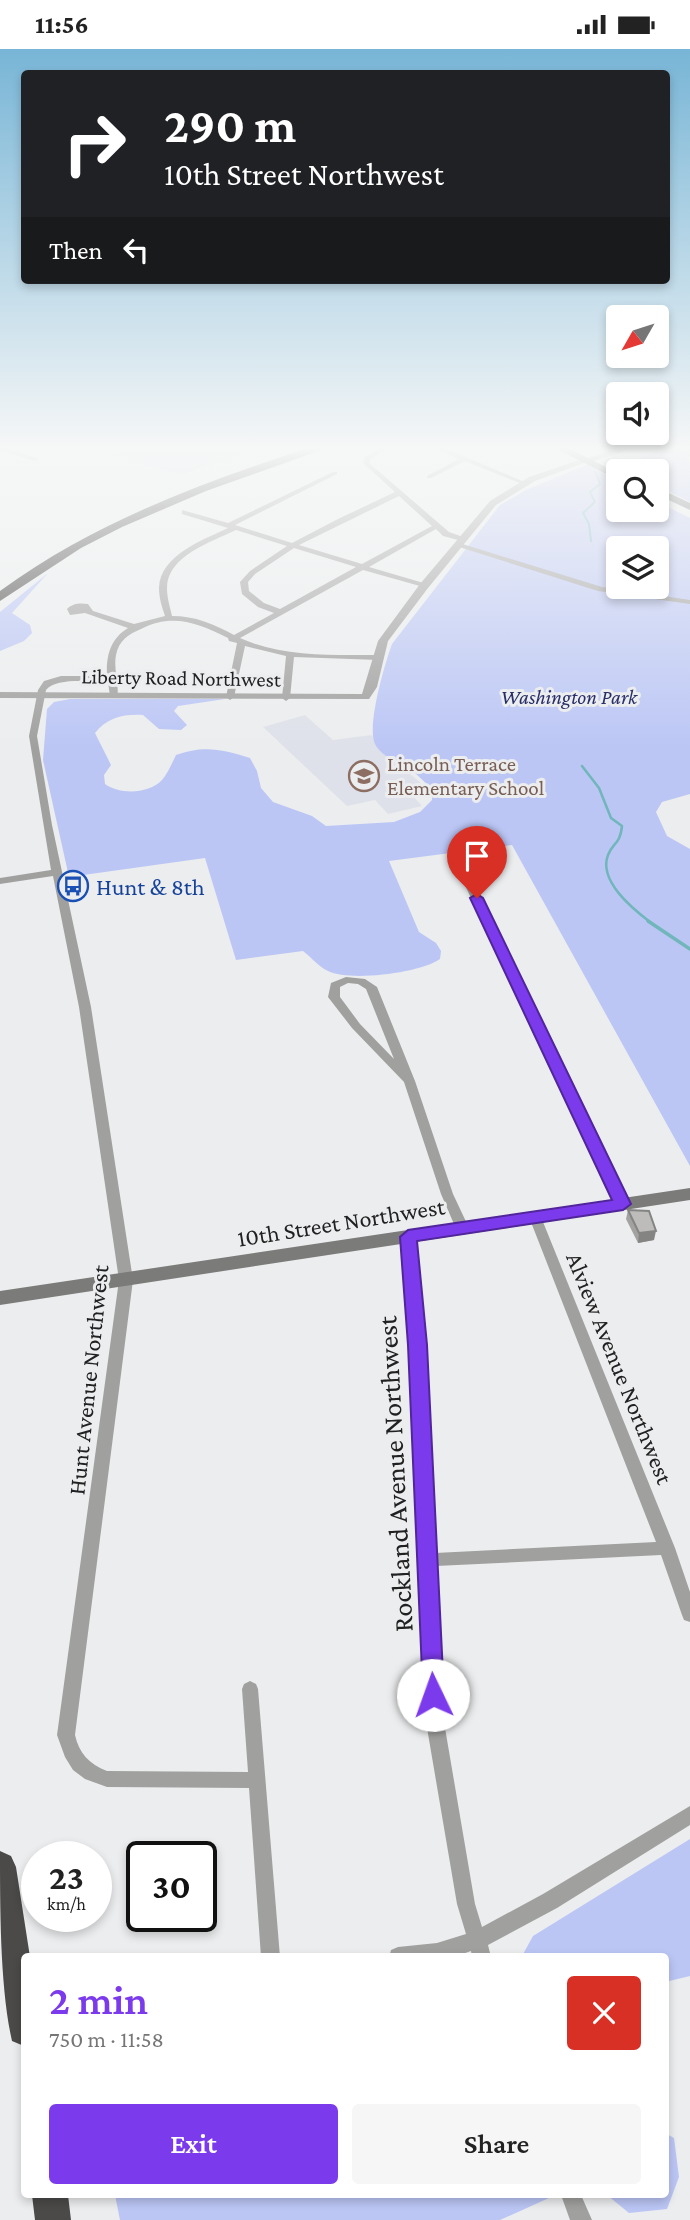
<!DOCTYPE html>
<meta charset="utf-8">
<style>
:root{--surface:#fff;--page:#f6f6f6;--text:#222;--muted:#767676;--accent:#7c3aed}
body{margin:0;font-family:"Crimson Pro",serif;background:var(--page);color:var(--text);height:100vh;display:flex;flex-direction:column;font-size:26px;white-space:nowrap}
*{box-sizing:border-box;margin:0}
p{font-size:23px;color:var(--muted)}
.icon{flex:none;width:38px;height:38px;fill:none;stroke:currentColor;stroke-width:2;stroke-linecap:round;stroke-linejoin:round}
.map{position:relative;flex:1;overflow:hidden}
.drawer{position:absolute;left:21px;top:1904px;width:648px;height:245px;display:flex;flex-direction:column;background:var(--surface);border-radius:7px;box-shadow:0 4px 10px #0003}
.drawer>*{flex:none}
.guide{position:absolute;left:21px;top:21px;width:649px;height:214px;border-radius:7px;box-shadow:0 4px 10px #0003;background:#202124;color:#fff;overflow:hidden}
.needle{width:46px;rotate:231deg}
.tools{position:absolute;left:606px;top:256px;display:grid;gap:14px}
.tools a{display:grid;place-items:center;width:63px;height:63px;border-radius:7px;background:var(--surface);box-shadow:0 4px 10px #0003;font-size:35px}
.speed{position:absolute;left:21px;top:1792px;display:flex;gap:14px;font-size:35px;font-weight:700;text-align:center}
.speed>*{display:grid;place-content:center;width:91px;height:91px;border-radius:50%;background:var(--surface);box-shadow:0 4px 10px #0003;line-height:1}
.speed small{font-size:18px;font-weight:400}
.speed .limit{border:4px solid #111;border-radius:10px;background:#fff;color:#111}
.pin{position:absolute;display:grid;place-items:center;width:60px;height:60px;color:#fff;margin:-72px -30px;border-radius:50% 50% 50% 0;rotate:-45deg;box-shadow:0 0 7px #0007}
.pin .icon{rotate:45deg}
.me{position:absolute;width:77px;margin:-38px;rotate:357deg;stroke-linejoin:round;filter:drop-shadow(0 0 5px #0008)}
.turn{display:flex;align-items:center;gap:24px;height:147px;padding:0 28px;font-size:32px}
.turn .icon{width:91px;height:91px;stroke-width:2.5}
.turn b{display:block;font-size:49px;line-height:60px}
.then{display:flex;align-items:center;height:66px;padding:0 28px;background:#0003;gap:14px;font-size:26px}
.round{display:grid;place-items:center;flex:none;width:74px;height:74px;border-radius:7px;background:var(--page)}
.headline{display:flex;align-items:center;justify-content:space-between;height:119px;padding:0 28px}
h1{font-size:42px;font-weight:600;line-height:52px;color:var(--accent)}
.primary-button{display:flex;gap:14px;margin-top:auto;padding:14px 28px}
.primary-button a{flex:1;height:80px;border-radius:7px;background:var(--accent);color:#fff;font-size:28px;font-weight:600;line-height:80px;text-align:center}
.primary-button a+a{background:var(--page);color:var(--text)}
.status{display:flex;justify-content:space-between;align-items:center;height:49px;padding:0 35px;background:var(--surface);direction:ltr}
.status svg{height:19px;fill:currentColor}
.map>svg:first-child{display:block}
</style>
<div class="status"><b>11:56</b><svg viewBox="0 0 49 12"><path d="M0 12V9h3v3zM5 12V6h3v6zM10 12V3h3v9zM15 12V0h3v12zM26 1h20v11H26zM47 4h2v5h-2z"/></svg></div>
<div class="map">
<svg width="690" height="2171" viewBox="0 0 690 2171">
<rect width="100%" height="100%" fill="#ecedee"/>
<!-- built -->
<path fill="#dfe1ea" d="M275,395L181,426L109,405L117,400L102,396Z
M305,666L333,691L372,686L376,697L427,739L410,744L422,757L388,765L375,751L347,757L263,678Z"/>
<!-- green -->
<path fill="#bbc6f5" fill-rule="evenodd" d="M683,398L690,415V453L656,436V422H640L644,420L639,411L643,407Z
M587,416L618,432V460H656V452L690,469V745L662,753L656,763L667,787L690,800V1117L512,796L389,812L419,883L436,894L441,902L440,910C420,924 350,933 328,922C319,918 311,908 303,902L236,911L205,809L69,828L43,711L47,660L54,653L70,650H225L178,657L174,662L187,676L181,681L159,680L143,666C124,665 108,668 95,684L111,716L104,726L105,735C120,746 149,745 162,731C168,724 172,714 176,706C203,696 223,700 250,709L257,722L261,739L273,753L312,767L326,777L394,773L420,763L432,751V740L414,723L415,715C400,714 386,711 376,697C365,681 385,614 392,595L500,456L526,441ZM618,499H656V537H618Z
M48,524L12,564L30,576L32,584L24,592L0,602V563Z
M690,1790V1927L665,1933V1908L522,1907L533,1887Z
M665,2084L674,2089L679,2128L667,2160L629,2164L607,2146H665Z
M115,2146H548L549,2149L500,2171H120Z"/>
<g fill="none" stroke-linecap="round" stroke-linejoin="round">
<!-- stream-far2 -->
<path stroke="#70b6bb" stroke-width="2" d="M591,492L589,475L583,464L595,453L590,443L600,435L595,423"/>
<!-- stream-far1 -->
<path stroke="#70b6bb" stroke-width="2.5" d="M582,717L599,739L611,769L622,777C620,796 613,793 608,806C598,832 633,860 650,873"/>
<!-- stream -->
<path stroke="#70b6bb" stroke-width="3.5" d="M648,872L690,900"/>
<!-- minor -->
<path fill="#a0a09f" fill-rule="evenodd" d="M388,395H396L370,410L369,414L449,483L466,489V493L443,487L436,480L369,518L427,535V539L363,521L240,589C282,608 331,606 376,606L380,609L379,611L294,608L290,649L286,652L282,649L286,607L245,597L234,648L230,651L226,648L237,594L229,592L228,589C198,574 172,564 141,580C129,585 119,591 116,606C113,621 120,635 117,649L110,647L108,633C92,633 56,628 46,641L37,687L52,776L91,958L133,1231L75,1686C79,1704 89,1715 107,1722L248,1723L242,1640L244,1635L250,1632L256,1635L258,1640L280,1908H261L249,1739L107,1738L85,1730L73,1721L65,1708L57,1686L119,1231L79,958L53,827L0,835V829L51,821L29,687L38,641L44,632L61,627H107C106,607 110,590 128,579L85,564L70,566L67,560C73,554 80,554 88,555L93,562L134,575L165,567C162,558 159,549 159,539C160,506 203,491 228,479L182,465V461L228,474L333,423H337V425L235,476L292,494L338,470L395,443L363,414L365,408ZM399,447L432,477L362,515L299,496ZM236,481L287,497L250,522L240,533L242,545L258,558L274,564L234,586C214,575 195,567 172,567C170,558 167,549 167,539C167,507 211,493 236,481ZM294,499L356,518L280,560L264,554L249,542L248,533L255,525Z
M426,395H435L527,434L522,435L465,412L431,429H427V427L459,410Z
M690,396V408L687,406V398Z
M0,397L37,409L38,410L35,412L0,401Z
M456,493L602,538L690,551V555L598,542L456,497Z
M467,827L472,830L629,1155L628,1158H618L617,1155L462,830Z
M346,928L365,930L377,938L415,1032L453,1145L469,1179L467,1182H457L441,1145L404,1033L352,979L328,948L331,934ZM348,934L358,935L366,940L394,1010L360,975L340,948V938Z
M535,1163L540,1165L541,1168L675,1499L690,1543V1573L684,1571L682,1566L661,1506L436,1517L444,1673L475,1855L482,1878L543,1845L690,1757V1776L557,1859L488,1896L491,1908H472L471,1902L454,1908H389L391,1901L398,1898L437,1894L466,1885L457,1855L426,1673L411,1296L401,1188L403,1185H413L415,1188L425,1296L435,1504L656,1493L529,1168L530,1165Z
M561,2146H581L592,2171H570Z"/>
<!-- tertiary -->
<path fill="#a0a09f" fill-rule="evenodd" d="M582,410L589,412L535,432L496,456L428,539L388,592L377,638L369,650L0,649V643L362,645L378,592L420,535L490,452L529,428Z"/>
<!-- secondary -->
<path fill="#7b7b7a" fill-rule="evenodd" d="M630,395H645L588,414L580,412Z
M690,1139V1151L0,1256V1242Z"/>
<!-- primary -->
<path fill="#616060" fill-rule="evenodd" d="M547,395H560L618,424V431Z
M656,438L690,454V461L656,445Z"/>
<!-- motorway -->
<path fill="#4b4a49" fill-rule="evenodd" d="M320,395H338L206,442L122,478L81,499L0,552V542C97,471 207,432 320,395Z
M0,1802L11,1807L16,1818L30,1908H24V1997L12,1992C0,1939 0,1859 0,1802Z
M32,2146H68L71,2171H35Z"/>
</g>
<!-- wall -->
<path fill="#a3a2a1" d="M628,1161L654,1191L638,1194L626,1170Z"/>
<!-- shaded-wall -->
<path fill="#848483" d="M656,1182L654,1191L638,1194L639,1184Z"/>
<!-- building -->
<path fill="#bdbcbb" stroke="#848483" stroke-width="2" d="M628,1161L649,1162L656,1182L639,1184Z"/>
<!-- sky -->
<linearGradient id="sky" x2="0" y2="1"><stop stop-color="#78b5d6"/><stop offset="0.57" stop-color="#f6f7f7"/><stop offset="1" stop-color="#f6f7f7" stop-opacity="0"/></linearGradient>
<rect width="690" height="699" fill="url(#sky)"/>
<!-- route -->
<path fill="#7c3aed" stroke="#51269a" stroke-width="2" d="M477,845L483,849L631,1155L623,1161L417,1192L427,1296L444,1646L441,1653L433,1656L426,1653L423,1646L408,1296L400,1188L408,1181L612,1151L470,849Z"/>
<!-- icons -->
<defs>
<g id="school-ring" transform="scale(1.575)"><circle r="9.5" fill="#ecedee" stroke="#8d6e63" stroke-width="1.5"/><path d="M0-5L7-2L0 1L-7-2ZM-4 1L0 2.5L4 1V4Q0 6-4 4Z" fill="#8d6e63"/></g>
<g id="bus-ring" transform="scale(1.575)"><circle r="9.5" fill="#ecedee" stroke="#1a4fb4" stroke-width="1.5"/><path d="M-5-6H5V4H4V6H2V4H-2V6H-4V4H-5ZM-3.5-4V0h7V-4ZM-3.5 1.2v1.5H-2V1.2ZM2 1.2v1.5H3.5V1.2Z" fill="#1a4fb4"/></g>
</defs>
<g fill-rule="evenodd">
<use href="#school-ring" x="364" y="727"/>
<use href="#bus-ring" x="73" y="837"/>
</g>
<g text-anchor="middle" dominant-baseline="central" stroke-width="6" stroke-linejoin="round" paint-order="stroke">
<!-- far-street labels -->
<g font-size="21" fill="#212122" stroke="#ecedee">
<text transform="translate(181 629) rotate(1)">Liberty Road Northwest</text>
</g>
<!-- far-park labels -->
<g font-size="21" font-style="italic" fill="#282e68" stroke="#ecedee">
<text x="569" y="648">Washington Park</text>
</g>
<!-- far-education labels -->
<g font-size="21" fill="#785e54" stroke="#ecedee" text-anchor="start">
<text x="387" y="715">Lincoln Terrace<tspan x="387" dy="24">Elementary School</tspan></text>
</g>
<!-- transit labels -->
<g font-size="24" fill="#164399" stroke="#ecedee" text-anchor="start">
<text x="96" y="837">Hunt &amp; 8th</text>
</g>
<!-- street labels -->
<g font-size="24" fill="#212122" stroke="#ecedee">
<text transform="translate(341 1173) rotate(-9)">10th Street Northwest</text>
<text transform="translate(620 1319) rotate(68)">Alview Avenue Northwest</text>
<text transform="translate(88 1331) rotate(-84)">Hunt Avenue Northwest</text>
</g>
<!-- near-street labels -->
<g font-size="28" fill="#212122" stroke="#ecedee">
<text transform="translate(395 1425) rotate(-93)">Rockland Avenue Northwest</text>
</g>
</g>
</svg>
<div class="tools">
<a><svg class="needle" viewBox="-14 -14 28 28"><path d="M0-13l5 13h-10z" fill="#e53935"/><path d="M0 13l5-13h-10z" fill="#767676"/></svg></a>
<a><svg class="icon" aria-label="sound" viewBox="0 0 24 24"><path d="M4 9h4l5-4v14l-5-4H4zM17 9q2 3 0 6"/></svg></a>
<a><svg class="icon" aria-label="search" viewBox="0 0 24 24"><circle cx="10" cy="10" r="6"/><path d="M15 15l6 6"/></svg></a>
<a><svg class="icon" aria-label="layers" viewBox="0 0 24 24"><path d="M12 4l9 5-9 5-9-5zM3 14l9 5 9-5"/></svg></a>
</div>
<div class="speed"><div>23<small>km/h</small></div><div class="limit">30</div></div>
<div class="pin" style="left:477px;top:849px;background:#d93025"><svg class="icon" aria-label="arrive" viewBox="0 0 24 24"><path d="M6 21V4h12l-3 4 3 4H6"/></svg></div>
<svg class="me" style="left:433px;top:1646px" viewBox="-20 -20 40 40"><circle r="19" fill="#fff"/><path d="M0-13L10 11 0 6-10 11z" fill="#7c3aed"/></svg>
<div class="guide">
<div class="turn"><svg class="icon" aria-label="right" viewBox="0 0 24 24"><path d="M7 20v-9h11M14 6l5 5-5 5"/></svg><div><b>290 m</b>10th Street Northwest</div></div>
<div class="then">Then<svg class="icon" aria-label="left" viewBox="0 0 24 24"><path d="M17 20v-9H6M10 6l-5 5 5 5"/></svg></div>
</div>
<section class="drawer">
<div class="headline"><div><h1>2 min</h1><p>750 m · 11:58</p></div><a class="round" style="background:#d93025;color:#fff"><svg class="icon" aria-label="close" viewBox="0 0 24 24"><path d="M6 6l12 12M18 6L6 18"/></svg></a></div>
<div class="primary-button"><a>Exit</a><a>Share</a></div>
</section>
</div>
